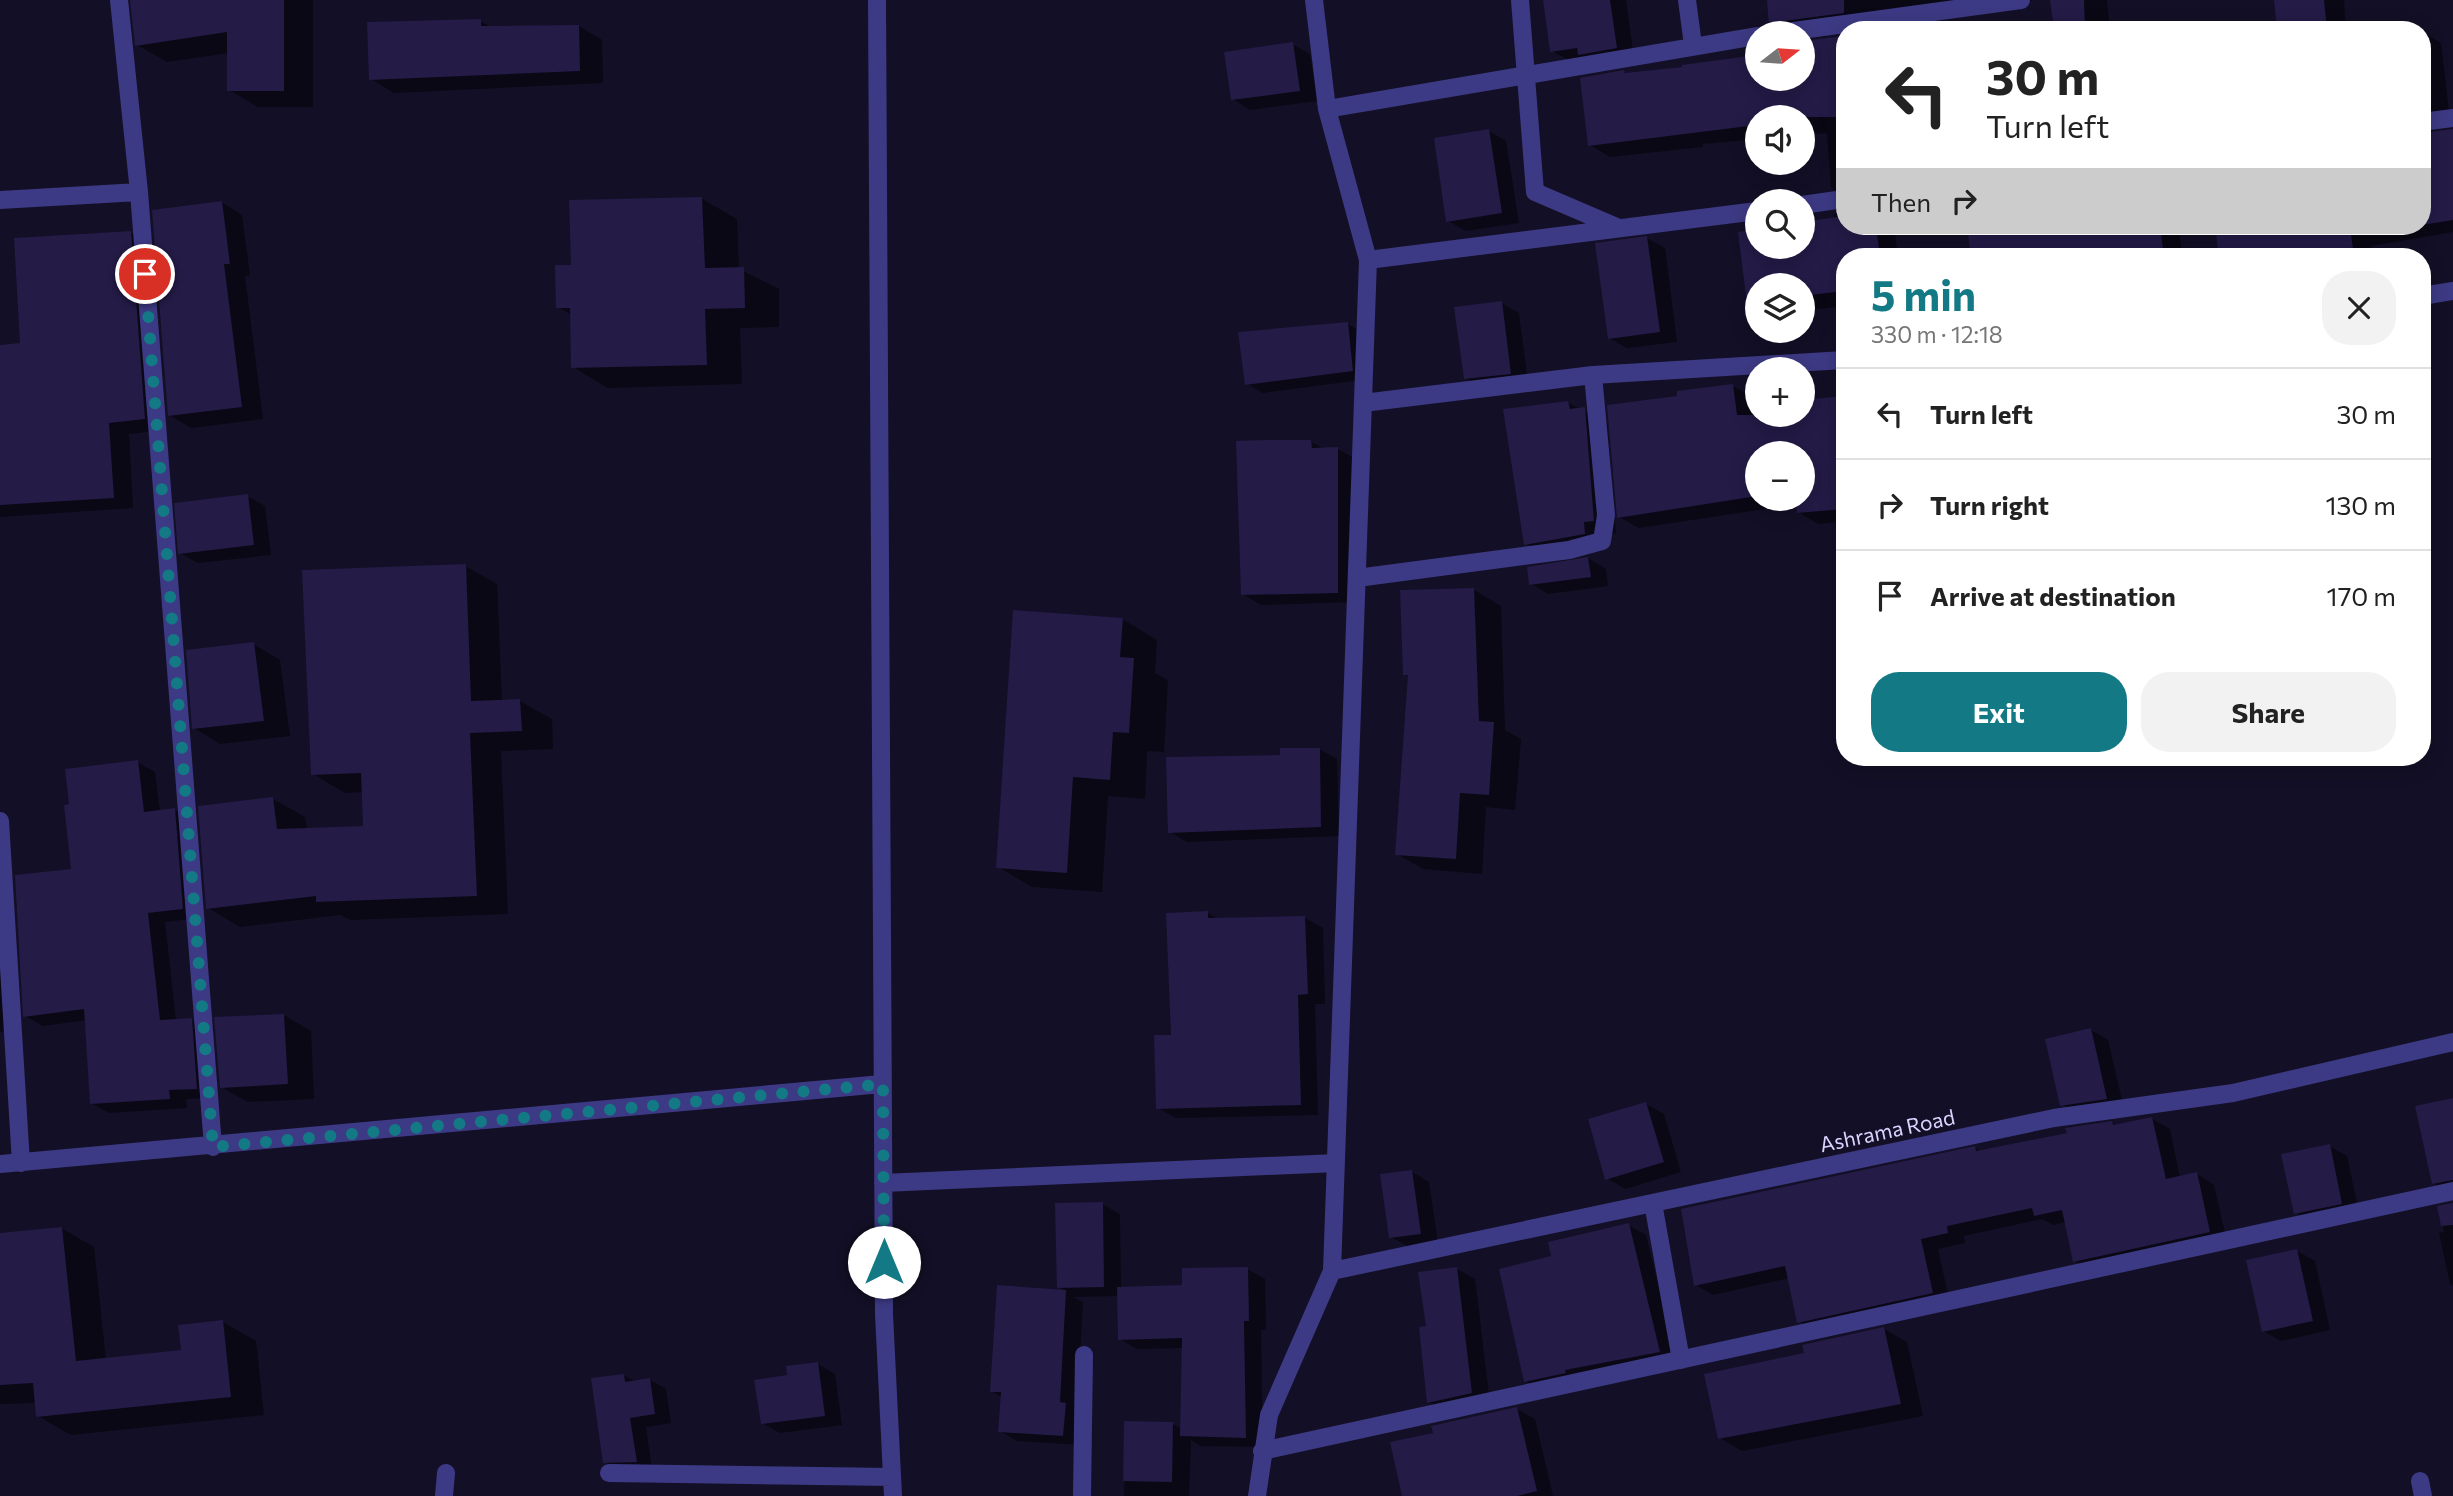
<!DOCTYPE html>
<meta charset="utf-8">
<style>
:root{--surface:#fff;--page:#f2f2f2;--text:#222;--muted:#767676;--line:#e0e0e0;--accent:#137a85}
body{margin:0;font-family:Commissioner,sans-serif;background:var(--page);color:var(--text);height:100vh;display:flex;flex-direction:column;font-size:26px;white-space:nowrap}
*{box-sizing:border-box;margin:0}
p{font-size:23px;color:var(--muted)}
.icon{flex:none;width:38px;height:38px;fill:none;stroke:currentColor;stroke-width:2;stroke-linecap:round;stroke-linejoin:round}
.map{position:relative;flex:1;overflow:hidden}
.panel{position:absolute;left:1836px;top:248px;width:595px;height:518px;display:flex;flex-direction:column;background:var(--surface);border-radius:28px;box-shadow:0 4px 18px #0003}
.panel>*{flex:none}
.banner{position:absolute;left:1836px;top:21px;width:595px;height:214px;border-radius:28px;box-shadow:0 4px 18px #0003;background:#fff;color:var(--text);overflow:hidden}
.needle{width:46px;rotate:73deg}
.controls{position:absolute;left:1745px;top:21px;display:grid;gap:14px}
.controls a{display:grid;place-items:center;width:70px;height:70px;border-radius:50%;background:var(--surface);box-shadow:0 4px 18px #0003;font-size:35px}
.pin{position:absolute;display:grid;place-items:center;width:60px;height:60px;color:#fff;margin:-30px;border:4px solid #fff;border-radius:50%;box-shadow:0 2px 7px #0007}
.me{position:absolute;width:77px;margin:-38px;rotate:0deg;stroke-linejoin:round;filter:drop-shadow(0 0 5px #0008)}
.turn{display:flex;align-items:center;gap:24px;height:147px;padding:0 35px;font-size:32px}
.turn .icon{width:91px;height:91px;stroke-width:2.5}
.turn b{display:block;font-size:49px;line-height:60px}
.then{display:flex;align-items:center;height:66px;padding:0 35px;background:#0003;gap:14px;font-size:26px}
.round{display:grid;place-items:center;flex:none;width:74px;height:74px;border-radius:28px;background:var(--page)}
.summary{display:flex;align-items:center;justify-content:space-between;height:119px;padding:0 35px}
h1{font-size:42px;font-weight:700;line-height:52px;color:var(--accent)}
.cta{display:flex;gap:14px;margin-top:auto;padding:14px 35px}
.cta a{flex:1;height:80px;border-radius:28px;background:var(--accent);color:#fff;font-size:28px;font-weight:700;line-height:80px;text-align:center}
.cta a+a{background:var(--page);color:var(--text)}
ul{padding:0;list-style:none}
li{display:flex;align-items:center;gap:21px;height:91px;padding:0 35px;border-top:2px solid var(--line)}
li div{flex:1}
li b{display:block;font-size:26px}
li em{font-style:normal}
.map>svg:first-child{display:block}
</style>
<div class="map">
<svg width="2453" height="1496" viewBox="0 0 2453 1496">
<rect width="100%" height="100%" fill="#130f26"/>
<!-- shadow -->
<path fill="#0007" fill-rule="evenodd" d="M132,0H313V107H258L229,90V53L167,62L137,45Z
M1545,0H1626L1634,58L1570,61L1552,51Z
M1769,0H2036L1783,33L1771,26Z
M2052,0H2107L2110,30H2056Z
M2276,0H2344L2346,30H2279Z
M480,21L493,28L579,26L602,40L603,83L394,93L371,79Z
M2422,32L2441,43L2450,120L2436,123L2431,134L2453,131V232L2371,246L2372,257H1973L1969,226H2178L2182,253L2220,250L2217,226H2422Z
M1844,37V196L1831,188L1827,133L1802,135V117H1757V139L1703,144V147L1610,157L1590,145L1624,72L1629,74L1757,57V79H1802V43Z
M1292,44L1310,54L1317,101L1250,110L1233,99Z
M1489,131L1506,141L1519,223L1466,231L1448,221Z
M702,199L737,219L739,269L779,289V327L740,328L742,384L608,388L573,367L572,315L558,307L572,266Z
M221,202L242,215L250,275L245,276L263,419L191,428L169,415Z
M1844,212V226H1894L1898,257H1844V306L1802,311V285H1757V308L1749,303L1757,231V247H1802L1834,220V214Z
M130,232L150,244L164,430L129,434L133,508L0,517V347L22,345Z
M1647,238L1665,248L1677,342L1627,348L1609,338Z
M1501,303L1519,313L1528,383L1483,388L1465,378Z
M1348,324L1363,333L1368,379L1263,393L1247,384Z
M1733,386L1753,397L1757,415H1802V402L1844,398V521L1818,524L1798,512V504L1639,528L1619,517L1679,397ZM1757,453H1802V499H1757Z
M1568,403L1607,422L1616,533L1548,556L1525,543Z
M1311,442L1324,449H1338L1356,459L1355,602L1261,605L1243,594Z
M247,496L265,506L271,555L198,563L180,553Z
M1588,558L1606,569L1608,586L1548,594L1530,583Z
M465,566L497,584L502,701H520L552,719L553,749L501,751L508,914L350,920L341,915L240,927L208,908L273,799L305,817L307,830L365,827L364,792L345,793L313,774Z
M1474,590L1501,606L1505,730L1521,739L1515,810L1486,807L1482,874L1423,869L1397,854L1410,677L1404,674Z
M1122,619L1157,640L1155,673L1168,680L1164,752L1147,751L1145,799L1108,796L1102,892L1032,887L998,867Z
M253,644L280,660L290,736L220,744L194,728Z
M1319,749L1337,759L1339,836L1187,842L1170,832L1282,757Z
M137,762L155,772L160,812L175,810L193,820L200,918L165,922L176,1021L191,1020L209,1030L214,1098L186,1099L187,1108L109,1113L91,1103L87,1020L43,1026L25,1016L73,871Z
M0,885L18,1030L0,1032Z
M1208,913L1219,920L1305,918L1323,928L1325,1004H1315L1318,1115L1176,1118L1158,1108Z
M284,1015L311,1031L314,1099L248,1102L221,1087Z
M2091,1030L2108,1040L2124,1109L2080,1115L2062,1104Z
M2453,1100V1194L2433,1183Z
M1646,1104L1664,1114L1681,1172L1625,1189L1607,1178Z
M2152,1119L2170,1129L2180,1178L2197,1174L2214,1185L2227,1242L2092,1271L2075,1261L2066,1222L2053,1225L2042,1219L1964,1236L1965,1243L1938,1249L1950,1303L1816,1332L1799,1321L1789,1278L1713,1295L1696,1285L1975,1148L1982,1152L2112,1123L2117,1126Z
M2329,1146L2347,1156L2359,1213L2313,1223L2296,1213Z
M1412,1172L1429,1182L1438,1243L1409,1247L1391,1237Z
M1102,1204L1120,1214L1121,1288L1184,1287L1247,1269L1265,1279L1266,1330H1261L1263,1447L1200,1446L1191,1440L1189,1496H1124L1126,1423L1173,1424L1182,1429L1183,1348L1137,1349L1120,1339L1119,1296L1073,1297L1083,1302L1077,1411L1080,1445L1017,1441L1000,1431L1002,1397L991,1391L998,1287L1068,1292L1058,1287Z
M2453,1204V1286L2450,1284L2439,1233L2444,1232L2439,1207Z
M1628,1225L1646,1235L1677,1362L1543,1391L1526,1381L1553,1258Z
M61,1228L94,1247L106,1360L183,1351L223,1322L256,1341L264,1415L71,1435L38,1416L37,1403L0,1404V1316Z
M2297,1251L2315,1261L2330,1330L2281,1341L2263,1331Z
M1457,1269L1475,1279L1490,1403L1447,1412L1429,1402L1428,1328Z
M1884,1329L1907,1342L1923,1416L1742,1451L1720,1438L1806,1354Z
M818,1364L835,1374L842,1425L780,1433L762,1423L789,1377Z
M624,1375L636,1382L650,1380L666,1389L671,1423L646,1427L652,1470L621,1471L605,1462Z
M1517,1409L1535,1419L1553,1496H1404L1435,1434Z"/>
<!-- building -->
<path fill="#241b47" d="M130,0H284V91H227V32L135,46Z
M1543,0H1610L1617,48L1578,55L1577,48L1550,52Z
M1767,0H1844V13L1777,22L1769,27Z
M2050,0H2084L2085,30H2054Z
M2274,0H2324L2327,30H2277Z
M481,19V26L579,25L580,71L369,80L367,22Z
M1844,36V117H1757V125L1588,146L1580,78L1624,70L1625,73L1682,67V65L1757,55V79H1802V41Z
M1293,42L1300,91L1231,100L1224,52Z
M1489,129L1502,213L1446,222L1434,138Z
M2453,129V220L2422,225V133Z
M702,197L705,268L744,267L745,308L705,309L707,365L571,368L570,308H556L555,265H571L569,200Z
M222,201L230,264H224L242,407L168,416L152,210Z
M1844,216V226H1876L1880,257H1844V291L1802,296V285H1757V302L1747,304L1738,232L1757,229V247H1802V222Z
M1967,226H2160L2164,257H1971Z
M2215,226H2350L2354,257H2219Z
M131,231L145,419L109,423L114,498L0,505V345L20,343L14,238Z
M1647,236L1660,332L1608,339L1595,243Z
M1502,301L1511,374L1464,379L1454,307Z
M1348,322L1353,371L1245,385L1238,332Z
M1733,384L1737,415H1802V400L1844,396V509L1797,513L1795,499H1802V453H1757V496L1617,518L1607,405L1677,396V391Z
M1568,401L1570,409L1585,407L1594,521L1584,522L1585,534L1524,545L1503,409Z
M1264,440H1311L1312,448L1338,447V593L1241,595L1236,441Z
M248,494L254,545L178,554L174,503Z
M1588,557L1591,577L1529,585L1527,567Z
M466,564L471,701L520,699L522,731L470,733L477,896L316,902V896L206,909L198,806L273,797L277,829L363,826L361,773L311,775L302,570Z
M1474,588L1479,721L1494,722L1489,795L1460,793L1456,859L1395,855L1408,675H1403L1400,590Z
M1013,610L1123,618L1120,657L1134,658L1129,733L1113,732L1110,780L1073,777L1067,873L996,868Z
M254,642L264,721L192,729L186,650Z
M1280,748H1320L1321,827L1168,833L1166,757L1280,755Z
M138,760L144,812L175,808L183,909L148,913L160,1020L192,1018L197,1089L169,1090L170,1099L90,1104L84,1009L23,1017L15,875L71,869L64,805L69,804L65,769Z
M1208,911V918L1305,916L1308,994L1298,995L1301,1105L1156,1109L1154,1035H1171L1166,913Z
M284,1014L288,1084L220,1088L214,1017Z
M2091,1028L2107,1099L2060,1106L2045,1039Z
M2453,1098V1180L2432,1184L2415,1106Z
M1646,1102L1664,1162L1605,1180L1588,1119Z
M2152,1117L2166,1179L2197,1172L2210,1232L2073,1262L2062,1210L2034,1216L2032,1208L1947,1226L1948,1233L1921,1239L1933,1293L1797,1323L1785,1266L1694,1286L1681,1209L1975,1146L1976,1151L2067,1133L2065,1128L2112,1121L2113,1125Z
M2330,1144L2342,1204L2294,1214L2281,1154Z
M1412,1170L1421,1234L1389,1238L1380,1174Z
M1103,1202L1104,1287L1057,1288L1055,1203Z
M2453,1203V1225L2441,1226L2437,1206Z
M1629,1223L1660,1352L1565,1370L1566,1373L1524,1382L1499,1269L1551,1256L1548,1242Z
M62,1227L76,1361L181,1350L178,1325L223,1320L231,1397L36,1417L33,1383L0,1385V1233Z
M2297,1249L2313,1321L2262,1332L2246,1260Z
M1248,1267L1249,1321H1244L1246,1438L1180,1436L1182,1338L1118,1340L1117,1287L1182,1285V1268Z
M1457,1267L1472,1393L1427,1403L1419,1327L1426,1326L1418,1272Z
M997,1285L1066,1290L1060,1402L1066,1403L1063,1436L998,1432L1001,1392H990Z
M1884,1327L1901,1404L1718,1439L1704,1374L1804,1353L1802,1345Z
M818,1362L825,1416L761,1424L754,1380L787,1375L786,1366Z
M624,1374L625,1382L650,1378L655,1414L630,1418L637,1462L603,1463L591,1378Z
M1517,1407L1537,1491L1517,1496H1402L1390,1442L1433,1433L1431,1426Z
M1124,1421L1173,1422L1172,1482L1123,1481Z"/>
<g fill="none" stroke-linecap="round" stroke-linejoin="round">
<!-- minor -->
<path stroke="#3d3a85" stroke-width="18" d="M119,0L139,192L213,1147
M877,0L884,1314L893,1496
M1520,0L1535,192L1619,228
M1687,0L1693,45
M1779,33L2021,0
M1327,109L1757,36
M2422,122L2453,118
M0,200L139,192
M1802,205L1844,199
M1368,260L1757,211
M2422,296L2453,291
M1363,403L1593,375L1844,360
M1357,578L1569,550L1602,541L1606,515L1593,375
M0,821L21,1163
M0,1164L882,1084
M883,1183L1336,1163
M1653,1203L1681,1360
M1332,1271L2054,1118L2233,1093L2453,1042
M1262,1451L2453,1191
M609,1473L892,1477
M2420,1481L2423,1496
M444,1496L446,1473
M1082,1496L1084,1355
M1257,1496L1269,1415L1332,1271L1368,260L1327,109L1314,0"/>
</g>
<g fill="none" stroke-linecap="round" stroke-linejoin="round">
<!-- route -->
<path stroke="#137a85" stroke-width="12" stroke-dasharray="0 21.6" d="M145,274L213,1147L883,1084L884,1262"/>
</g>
<g text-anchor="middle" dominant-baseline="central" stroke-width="6" stroke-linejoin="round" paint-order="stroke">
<!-- street labels -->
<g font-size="21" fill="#d9d4ff" stroke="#130f26">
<text transform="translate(1887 1130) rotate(-12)">Ashrama Road</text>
</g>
</g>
</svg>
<div class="controls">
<a><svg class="needle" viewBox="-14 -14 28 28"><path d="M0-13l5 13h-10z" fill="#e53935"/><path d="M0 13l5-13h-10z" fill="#767676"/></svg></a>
<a><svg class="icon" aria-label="sound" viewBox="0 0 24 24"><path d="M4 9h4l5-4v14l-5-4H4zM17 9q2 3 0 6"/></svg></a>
<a><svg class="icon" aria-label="search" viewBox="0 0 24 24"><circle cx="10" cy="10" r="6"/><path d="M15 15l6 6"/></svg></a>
<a><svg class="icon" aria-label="layers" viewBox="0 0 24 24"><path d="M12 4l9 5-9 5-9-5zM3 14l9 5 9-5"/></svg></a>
<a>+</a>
<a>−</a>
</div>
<div class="pin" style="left:145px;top:274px;background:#d93025"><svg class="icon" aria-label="arrive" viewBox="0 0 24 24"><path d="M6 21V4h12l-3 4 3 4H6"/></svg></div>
<svg class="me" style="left:884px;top:1262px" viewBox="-20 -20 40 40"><circle r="19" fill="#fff"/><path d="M0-13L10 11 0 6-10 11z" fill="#137a85"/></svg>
<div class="banner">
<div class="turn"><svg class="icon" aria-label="left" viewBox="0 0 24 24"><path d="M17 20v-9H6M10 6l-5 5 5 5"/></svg><div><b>30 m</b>Turn left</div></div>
<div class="then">Then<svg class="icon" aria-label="right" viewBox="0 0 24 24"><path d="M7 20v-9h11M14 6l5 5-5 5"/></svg></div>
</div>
<section class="panel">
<div class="summary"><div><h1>5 min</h1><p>330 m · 12:18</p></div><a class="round"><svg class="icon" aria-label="close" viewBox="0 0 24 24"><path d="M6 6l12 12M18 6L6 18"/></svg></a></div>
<ul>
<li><svg class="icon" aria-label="left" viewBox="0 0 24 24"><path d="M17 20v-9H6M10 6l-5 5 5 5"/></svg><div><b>Turn left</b></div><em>30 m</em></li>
<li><svg class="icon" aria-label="right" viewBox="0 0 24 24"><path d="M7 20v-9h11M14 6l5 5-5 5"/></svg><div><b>Turn right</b></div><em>130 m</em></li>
<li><svg class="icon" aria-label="arrive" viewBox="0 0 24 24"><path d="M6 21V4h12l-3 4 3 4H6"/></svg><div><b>Arrive at destination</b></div><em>170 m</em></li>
</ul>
<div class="cta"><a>Exit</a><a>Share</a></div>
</section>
</div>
